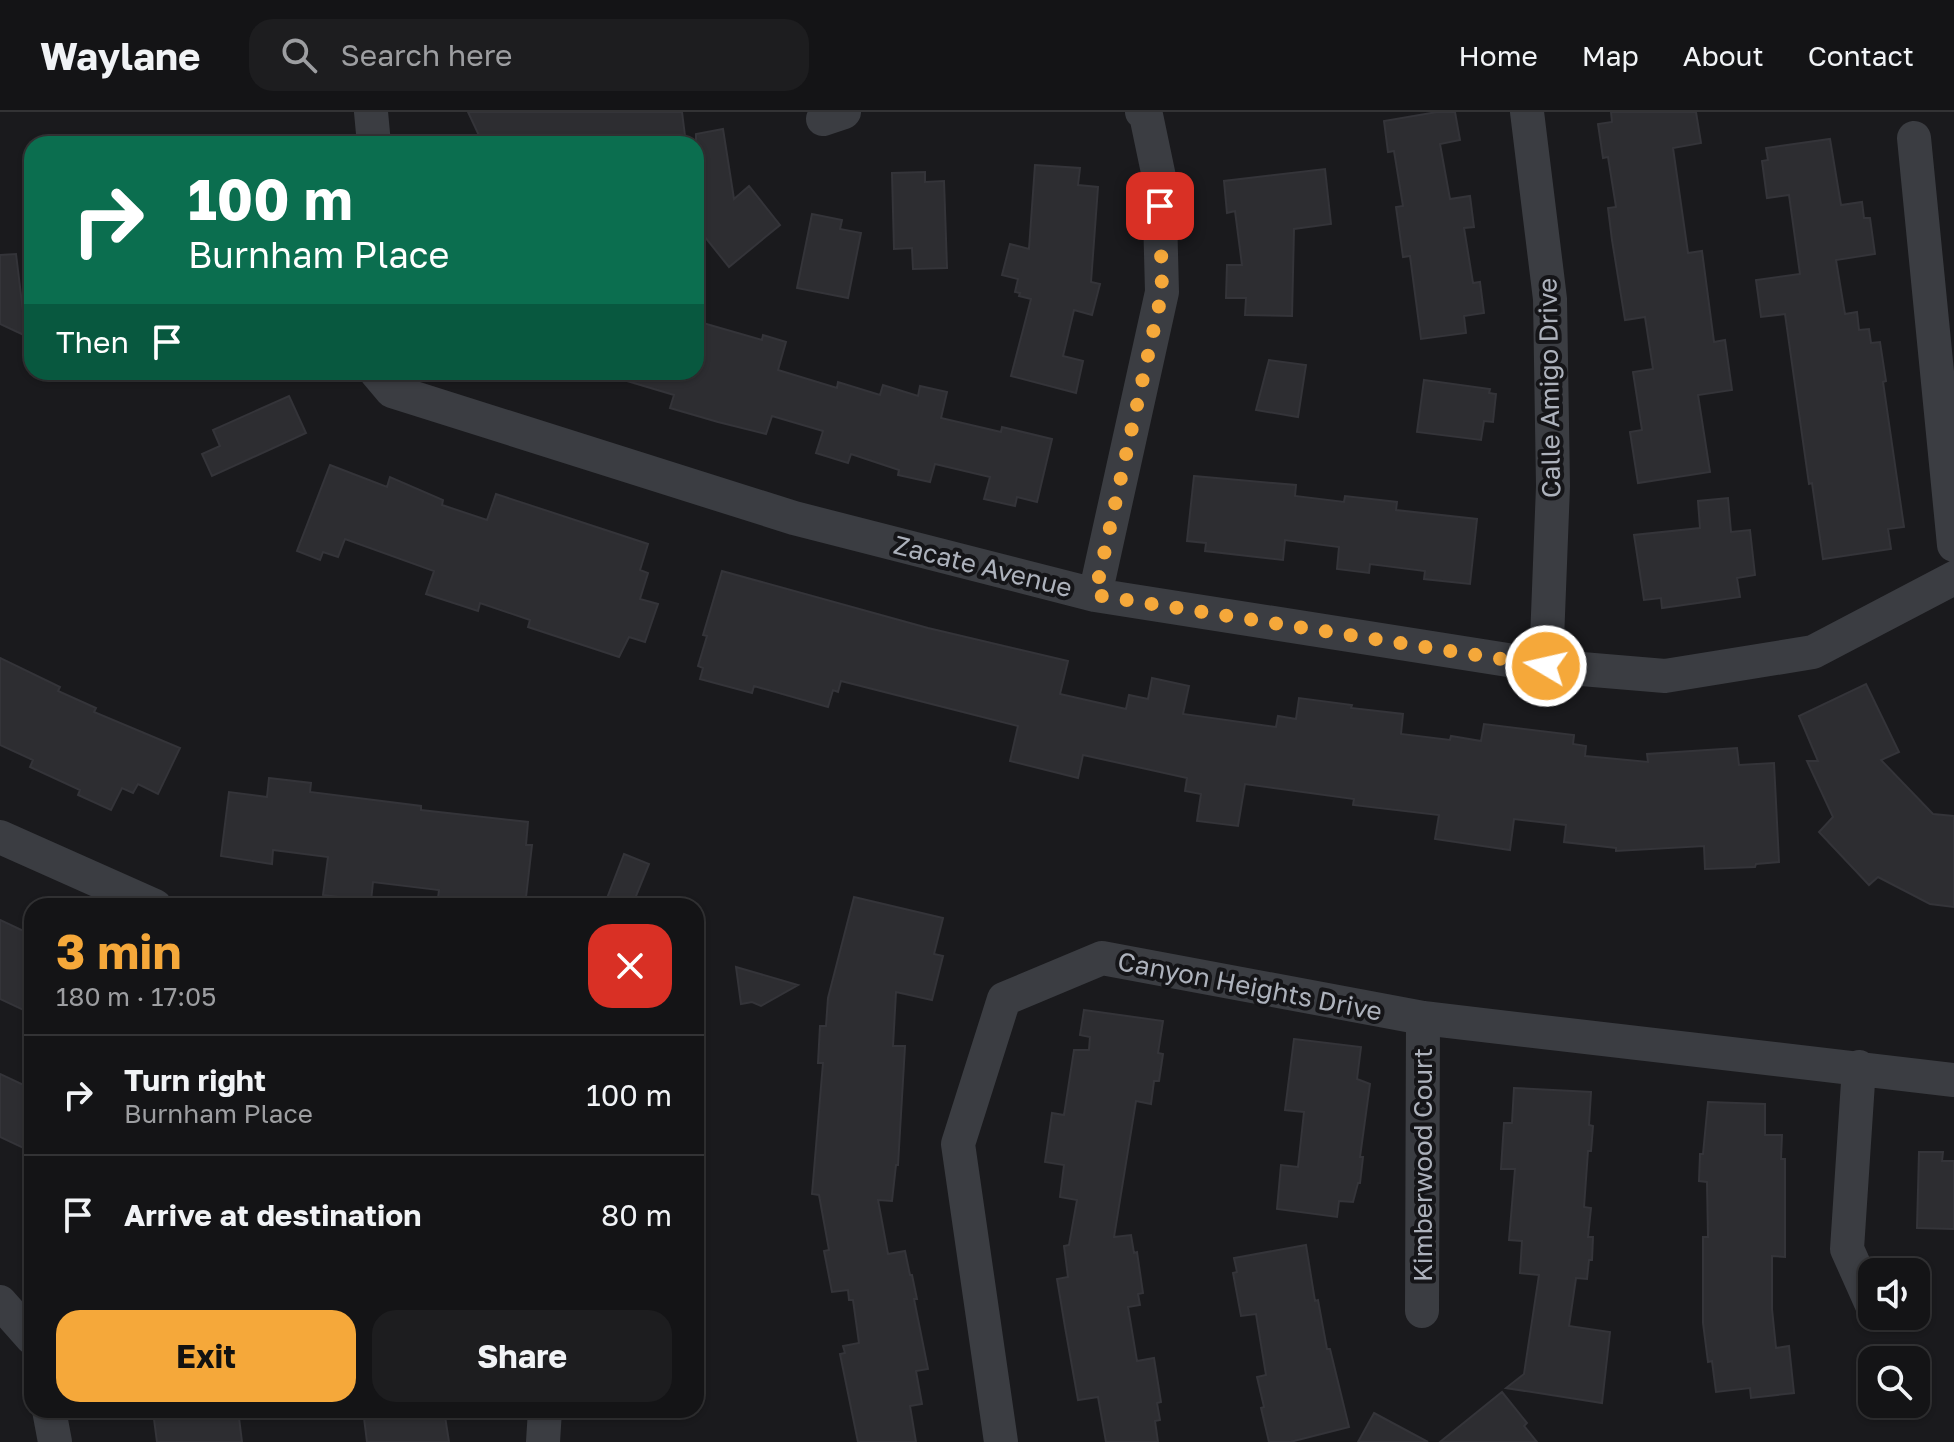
<!DOCTYPE html>
<meta charset="utf-8">
<style>
:root{--surface:#141416;--page:#1d1d1f;--text:#f1f3f6;--muted:#9d9ea1;--line:#333335;--accent:#f5a83a}
body{margin:0;font-family:"Golos Text",sans-serif;background:var(--page);color:var(--text);height:100vh;display:flex;flex-direction:column;font-size:30px;white-space:nowrap}
*{box-sizing:border-box;margin:0}
p{font-size:26px;color:var(--muted)}
.icon{flex:none;width:44px;height:44px;fill:none;stroke:currentColor;stroke-width:2;stroke-linecap:round;stroke-linejoin:round}
.map{position:relative;flex:1;overflow:hidden}
.panel{position:absolute;left:24px;top:786px;width:680px;height:520px;display:flex;flex-direction:column;background:var(--surface);border-radius:24px;box-shadow:0 2px 6px #0004,0 0 0 2px var(--line)}
.panel>*{flex:none}
.banner{position:absolute;left:24px;top:24px;width:680px;height:244px;border-radius:24px;box-shadow:0 2px 6px #0004,0 0 0 2px var(--line);background:#0b6e4f;color:#fff;overflow:hidden}
.controls{position:absolute;left:1858px;top:1146px;display:grid;gap:16px}
.controls a{display:grid;place-items:center;width:72px;height:72px;border-radius:16px;background:var(--surface);box-shadow:0 2px 6px #0004,0 0 0 2px var(--line);font-size:40px}
.pin{position:absolute;display:grid;place-items:center;width:68px;height:68px;color:#fff;margin:-34px;border-radius:16px;box-shadow:0 4px 12px #0006}
.me{position:absolute;width:88px;margin:-44px;rotate:279deg;stroke-linejoin:round;filter:drop-shadow(0 0 6px #0008)}
.turn{display:flex;align-items:center;gap:28px;height:168px;padding:0 32px;font-size:36px}
.turn .icon{width:104px;height:104px;stroke-width:2.5}
.turn b{display:block;font-size:56px;line-height:68px}
.then{display:flex;align-items:center;height:76px;padding:0 32px;background:#0003;gap:16px;font-size:30px}
.round{display:grid;place-items:center;flex:none;width:84px;height:84px;border-radius:24px;background:var(--page)}
.headline{display:flex;align-items:center;justify-content:space-between;height:136px;padding:0 32px}
h1{font-size:48px;font-weight:700;line-height:60px;color:var(--accent)}
.action{display:flex;gap:16px;margin-top:auto;padding:16px 32px}
.action a{flex:1;height:92px;border-radius:24px;background:var(--accent);color:#111;font-size:32px;font-weight:700;line-height:92px;text-align:center}
.action a+a{background:var(--page);color:var(--text)}
ul{padding:0;list-style:none}
li{display:flex;align-items:center;gap:24px;height:120px;padding:0 32px;border-top:2px solid var(--line)}
li div{flex:1}
li b{display:block;font-size:30px}
li em{font-style:normal}
header{display:flex;align-items:center;gap:48px;box-sizing:border-box;height:112px;padding:0 40px;background:var(--surface);border-bottom:2px solid var(--line)}
header strong{font-size:38px}
nav{display:flex;gap:44px;margin-inline-start:auto;font-size:28px}
.search{width:560px;height:72px;background:var(--page);display:flex;align-items:center;gap:20px;box-sizing:border-box;padding:0 28px;border-radius:24px;color:var(--muted);font-size:30px}
.map>svg:first-child{display:block}
</style>
<header>
<strong>Waylane</strong>
<div class="search"><svg class="icon" aria-label="search" viewBox="0 0 24 24"><circle cx="10" cy="10" r="6"/><path d="M15 15l6 6"/></svg>Search here</div>
<nav><a>Home</a><a>Map</a><a>About</a><a>Contact</a></nav>
</header>
<div class="map">
<svg width="1954" height="1330" viewBox="0 0 1954 1330">
<rect width="100%" height="100%" fill="#1a1a1d"/>
<!-- building -->
<path fill="#2d2d31" stroke="#343439" stroke-width="2" d="M468,0H682L686,32H483Z
M1437,0H1455L1460,28L1440,32L1450,87L1470,84L1474,115L1464,116L1473,171L1480,170L1484,201L1464,204L1466,221L1421,227L1410,144L1403,145L1396,95L1403,94L1394,39L1388,40L1384,9Z
M1611,0H1696L1701,31L1673,36L1688,141L1702,139L1714,230L1725,228L1732,278L1698,283L1710,360L1638,371L1630,320L1642,318L1633,260L1653,257L1645,205L1625,208L1612,128L1608,96L1616,95L1608,45L1603,46L1598,12L1612,10Z
M723,17L734,87L749,74L780,113L729,155L696,114V22Z
M1830,27L1841,93L1862,90L1864,106H1870L1875,142L1836,148L1845,202L1857,200L1859,218L1869,217L1871,231L1880,230L1886,269L1883,270L1904,415L1888,417L1891,437L1823,447L1812,371L1809,372L1785,202L1761,205L1756,168L1800,162L1789,83L1767,86L1762,49L1768,48L1766,36Z
M1035,53L1080,56L1078,73L1098,75L1091,170L1100,172L1092,203L1074,198L1063,244L1083,249L1076,281L1011,264L1031,187L1019,184L1020,181L1015,180L1018,167L1002,163L1010,132L1029,137Z
M1325,57L1331,112L1294,117L1292,204L1245,203L1246,186H1226L1227,153H1242L1235,99L1227,101L1224,69Z
M925,60V70L944,69L947,156L913,157L912,136L894,137L892,61Z
M812,102L842,108L840,117L861,121L848,186L797,176Z
M16,142L26,224L0,212V143Z
M696,209L762,228L763,223L786,230L778,258L837,276L838,270L880,283L883,273L918,284L920,274L947,280L941,306L1001,320L1002,315L1052,327L1037,390L1017,385L1015,394L984,387L990,365L935,352L930,370L898,363L899,358L851,342L848,351L816,341L823,319L772,304L766,322L718,310L670,296L674,283L617,266L618,260H696Z
M1269,248L1306,253L1298,305L1256,298Z
M1424,268L1490,277L1489,281L1496,282L1493,310L1484,309L1481,328L1417,320Z
M289,284L306,321L212,364L202,342L220,334L213,318Z
M330,353L387,375L390,365L443,388L442,393L487,408L496,382L648,432L640,458L648,461L640,487L658,492L645,530L629,525L619,545L528,515L530,508L480,491L478,499L426,482L434,459L345,427L338,445L323,440L320,448L297,439Z
M1194,364L1296,373L1295,384L1344,390L1345,384L1397,390L1396,398L1477,407L1470,472L1424,467L1425,459L1370,452L1369,461L1337,457L1339,435L1285,428L1283,448L1205,439L1206,431L1187,429Z
M1728,386L1731,420L1750,418L1755,463L1737,466L1740,485L1662,496L1661,486L1644,488L1634,423L1700,416L1698,389Z
M722,459L928,516L1068,549L1060,582L1126,597L1129,583L1148,587L1152,566L1189,574L1183,602L1276,615L1278,604L1296,607L1299,586L1352,593L1351,596L1403,602L1401,622L1450,628L1451,624L1481,629L1484,612L1574,623L1573,632L1586,634L1585,644L1648,650L1647,642L1737,636L1739,653L1774,651L1779,750L1756,752L1755,755L1705,757L1704,734L1616,739V736L1564,730L1566,713L1514,707L1510,738L1435,727L1439,703L1353,693L1354,687L1245,672L1238,714L1197,709L1201,682L1185,679L1187,666L1083,643L1078,666L1010,649L1018,614L841,569L838,580L833,578L828,595L754,574L752,581L700,567L703,556L698,554L707,524L703,523Z
M0,546L60,575L58,579L96,596L94,600L180,636L158,682L138,672L133,681L122,676L111,698L78,683L80,678L30,655L33,648L0,633Z
M1866,572L1899,640L1881,648L1933,702L1954,704V795L1930,792L1878,765L1869,773L1819,720L1833,705L1807,649H1818L1799,604Z
M269,666L311,671L310,680L421,694V698L528,710L526,733H532L525,794H478V790L438,786L439,778L373,770L371,789L323,783L328,745L273,738L272,752L221,744L229,680L267,685Z
M624,742L649,752L632,794H604Z
M854,785L943,806L934,842L943,844L932,888L896,880L893,934H905L898,1053H896L892,1089L878,1088L888,1142L905,1139L910,1163H912L917,1187H914L928,1257L916,1259L922,1292L910,1294L916,1330H858L840,1242L845,1241L843,1234L859,1231L853,1188H849L848,1178L832,1180L824,1139L829,1138L819,1083L812,1082L823,951H818L820,914H826L828,886Z
M0,808L32,823V902L0,887Z
M736,855L798,873L761,894L752,890L741,892Z
M1084,898L1163,909L1158,941L1163,942L1159,969H1154L1151,992L1136,989L1114,1125L1131,1123L1134,1141L1137,1140L1143,1181L1138,1182L1140,1193L1128,1195L1137,1249L1154,1246L1161,1290L1157,1291L1160,1308L1155,1309L1158,1330H1106L1098,1285L1078,1288L1065,1215L1057,1167L1068,1165L1064,1134L1069,1133L1077,1088L1060,1085L1064,1053L1045,1050L1052,1001L1064,1003L1074,938H1089L1090,925L1080,923Z
M1294,927L1361,935L1357,967L1370,972L1360,1045H1363L1360,1071H1358L1353,1090L1339,1089L1337,1105L1277,1097L1281,1053L1298,1055L1304,1000L1285,998Z
M0,962L32,977V1040L0,1025Z
M1514,976L1591,980L1589,1013L1593,1014L1591,1039H1588L1584,1095L1591,1096L1588,1125H1593L1592,1148H1589L1587,1167L1576,1166L1569,1214L1610,1220L1602,1291L1506,1276L1524,1262L1539,1163L1520,1161L1522,1129L1509,1128L1515,1057H1501L1504,1011H1512Z
M1708,990L1765,992V1023H1782L1781,1047H1785V1145L1772,1144V1197L1776,1236L1789,1234L1794,1281L1751,1286L1750,1276L1716,1280L1712,1249L1708,1250L1703,1211V1125H1708L1707,1070L1699,1069L1700,1042H1703Z
M1919,1040H1943L1942,1049H1954V1117L1917,1116Z
M1306,1133L1315,1189L1318,1188L1327,1237H1330L1349,1315L1290,1330H1269L1261,1296L1264,1295L1257,1265L1266,1263L1256,1202L1241,1204L1233,1161L1237,1160L1234,1146Z
M1502,1280L1527,1311L1524,1314L1537,1330H1440Z
M214,1298H238L242,1330H157L154,1307Z
M363,1298H444L449,1330H367Z
M1374,1301L1428,1330H1358Z"/>
<g fill="none" stroke-linecap="round" stroke-linejoin="round">
<!-- minor -->
<path stroke="#3b3d42" stroke-width="34" d="M371,0L374,32
M1527,0L1550,187L1553,374L1546,554
M823,7L844,0
M1914,26L1954,433
M376,260L392,279L794,406L1095,483L1546,554L1665,564L1813,540L1954,466
M1095,483L1162,180L1159,65L1146,3L1142,0
M0,725L155,794
M1859,955L1847,1137L1872,1193
M0,1190L32,1226
M1422,1199L1423,906
M49,1298L55,1330
M543,1330L545,1298
M1001,1330L958,1032L1004,887L1102,846L1423,906L1954,968"/>
</g>
<g fill="none" stroke-linecap="round" stroke-linejoin="round">
<!-- route -->
<path stroke="#f5a83a" stroke-width="14" stroke-dasharray="0 25.2" d="M1160,94L1162,180L1095,483L1546,554"/>
</g>
<g text-anchor="middle" dominant-baseline="central" stroke-width="8" stroke-linejoin="round" paint-order="stroke">
<!-- street labels -->
<g font-size="26" fill="#adb2bc" stroke="#151518">
<text transform="translate(1549 276) rotate(-91)">Calle Amigo Drive</text>
<text transform="translate(983 454) rotate(14)">Zacate Avenue</text>
<text transform="translate(1250 874) rotate(11)">Canyon Heights Drive</text>
<text transform="translate(1422 1053) rotate(-90)">Kimberwood Court</text>
</g>
</g>
</svg>
<div class="controls">
<a><svg class="icon" aria-label="sound" viewBox="0 0 24 24"><path d="M4 9h4l5-4v14l-5-4H4zM17 9q2 3 0 6"/></svg></a>
<a><svg class="icon" aria-label="search" viewBox="0 0 24 24"><circle cx="10" cy="10" r="6"/><path d="M15 15l6 6"/></svg></a>
</div>
<div class="pin" style="left:1160px;top:94px;background:#d93025"><svg class="icon" aria-label="arrive" viewBox="0 0 24 24"><path d="M6 21V4h12l-3 4 3 4H6"/></svg></div>
<svg class="me" style="left:1546px;top:554px" viewBox="-20 -20 40 40"><circle r="17" fill="#f5a83a" stroke="#fff" stroke-width="3"/><path d="M0-11L8 9 0 5-8 9z" fill="#fff"/></svg>
<div class="banner">
<div class="turn"><svg class="icon" aria-label="right" viewBox="0 0 24 24"><path d="M7 20v-9h11M14 6l5 5-5 5"/></svg><div><b>100 m</b>Burnham Place</div></div>
<div class="then">Then<svg class="icon" aria-label="arrive" viewBox="0 0 24 24"><path d="M6 21V4h12l-3 4 3 4H6"/></svg></div>
</div>
<section class="panel">
<div class="headline"><div><h1>3 min</h1><p>180 m · 17:05</p></div><a class="round" style="background:#d93025;color:#fff"><svg class="icon" aria-label="close" viewBox="0 0 24 24"><path d="M6 6l12 12M18 6L6 18"/></svg></a></div>
<ul>
<li><svg class="icon" aria-label="right" viewBox="0 0 24 24"><path d="M7 20v-9h11M14 6l5 5-5 5"/></svg><div><b>Turn right</b><p>Burnham Place</p></div><em>100 m</em></li>
<li><svg class="icon" aria-label="arrive" viewBox="0 0 24 24"><path d="M6 21V4h12l-3 4 3 4H6"/></svg><div><b>Arrive at destination</b></div><em>80 m</em></li>
</ul>
<div class="action"><a>Exit</a><a>Share</a></div>
</section>
</div>
